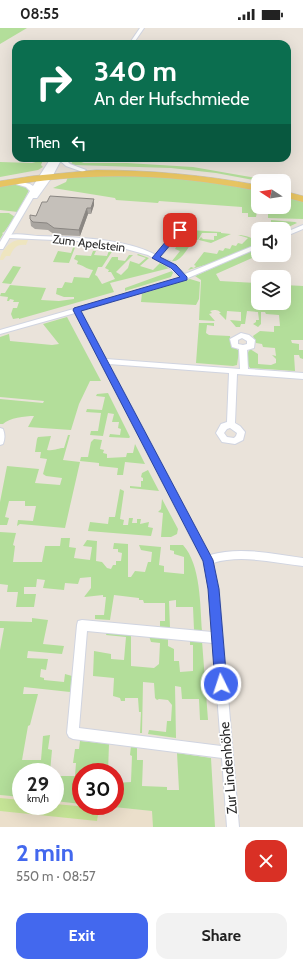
<!DOCTYPE html>
<meta charset="utf-8">
<style>
:root{--surface:#fff;--page:#f2f2f2;--text:#222;--muted:#767676;--accent:#4368ee}
body{margin:0;font-family:Cabin,sans-serif;background:var(--page);color:var(--text);height:100vh;display:flex;flex-direction:column;font-size:15px;white-space:nowrap}
*{box-sizing:border-box;margin:0}
p{font-size:13px;color:var(--muted)}
.icon{flex:none;width:22px;height:22px;fill:none;stroke:currentColor;stroke-width:2;stroke-linecap:round;stroke-linejoin:round}
.map{position:relative;height:799px;overflow:hidden}
.sheet{display:flex;flex-direction:column;background:var(--surface);flex:1}
.sheet>*{flex:none}
.top-card{position:absolute;left:12px;top:12px;width:279px;height:122px;border-radius:12px;box-shadow:0 4px 16px #0002;background:#0b6e4f;color:#fff;overflow:hidden}
.needle{width:26px;rotate:282deg}
.buttons{position:absolute;left:251px;top:146px;display:grid;gap:8px}
.buttons a{display:grid;place-items:center;width:40px;height:40px;border-radius:8px;background:var(--surface);box-shadow:0 4px 16px #0002;font-size:20px}
.speed{position:absolute;left:12px;top:735px;display:flex;gap:8px;font-size:20px;font-weight:700;text-align:center}
.speed>*{display:grid;place-content:center;width:52px;height:52px;border-radius:50%;background:var(--surface);box-shadow:0 4px 16px #0002;line-height:1}
.speed small{font-size:10px;font-weight:400}
.speed .limit{border:6px solid #d22;background:#fff;color:#111}
.pin{position:absolute;display:grid;place-items:center;width:34px;height:34px;color:#fff;margin:-17px;border-radius:8px;box-shadow:0 2px 6px #0006}
.me{position:absolute;width:44px;margin:-22px;rotate:356deg;stroke-linejoin:round;filter:drop-shadow(0 0 3px #0008)}
.turn{display:flex;align-items:center;gap:14px;height:84px;padding:0 16px;font-size:18px}
.turn .icon{width:52px;height:52px;stroke-width:2.5}
.turn b{display:block;font-size:28px;line-height:34px}
.then{display:flex;align-items:center;height:38px;padding:0 16px;background:#0003;gap:8px;font-size:15px}
.round{display:grid;place-items:center;flex:none;width:42px;height:42px;border-radius:12px;background:var(--page)}
.head{display:flex;align-items:center;justify-content:space-between;height:68px;padding:0 16px}
h1{font-size:24px;font-weight:700;line-height:30px;color:var(--accent)}
.cta{display:flex;gap:8px;margin-top:auto;padding:8px 16px}
.cta a{flex:1;height:46px;border-radius:12px;background:var(--accent);color:#fff;font-size:16px;font-weight:700;line-height:46px;text-align:center}
.cta a+a{background:var(--page);color:var(--text)}
.status{display:flex;justify-content:space-between;align-items:center;height:28px;padding:0 20px;background:var(--surface);direction:ltr}
.status svg{height:11px;fill:currentColor}
.map>svg:first-child{display:block}
</style>
<div class="status"><b>08:55</b><svg viewBox="0 0 49 12"><path d="M0 12V9h3v3zM5 12V6h3v6zM10 12V3h3v9zM15 12V0h3v12zM26 1h20v11H26zM47 4h2v5h-2z"/></svg></div>
<div class="map">
<svg width="303" height="799" viewBox="0 0 303 799">
<rect width="100%" height="100%" fill="#eae3da"/>
<!-- education -->
<path fill="#ebdfcb" d="M0,767L21,769V778H55V773L81,776V778H104L153,783V799H0Z"/>
<!-- green -->
<path fill="#b3de9a" d="M0,0H27L0,16Z
M70,130L84,135H127L193,139L273,153H258L216,145L171,140L74,137L71,136L73,133Z
M43,132L41,137L43,139L38,142L0,149V134L32,135Z
M165,147L258,162V179H284V168L303,173V191L268,190V185L257,184L256,189H248V185H242V179L159,173L158,175L116,172L115,170L53,160L66,154L68,149Z
M19,156L28,159L29,162L18,184L0,182V158Z
M0,185H9L15,189L4,204L2,205L3,206L0,211Z
M271,192L295,194L297,195L284,201H258V206H257L258,196L271,197Z
M190,202L221,204V205L231,206L211,215L199,212L201,209L203,211L214,212V208H217V205H202L198,212L194,211C188,219 179,240 167,231L172,233L180,223L175,221L176,219L172,218L174,216L182,218L186,213L182,212L183,210L179,209L180,208L188,210L189,209L194,210L196,208L193,207L194,205L189,204Z
M238,207C246,207 251,210 258,213V216L208,238L205,237L188,242L191,239L194,240L196,238L194,237L204,224L217,226L219,222L223,223L225,220L230,221L232,217L236,218L238,215L242,216L248,210Z
M64,214L75,215L76,217L69,235L53,234L58,223L71,225L74,217L64,216Z
M106,218L115,219L102,239H98L95,247L97,248L102,256L115,251L111,244H108L109,242L105,240L112,229H118V232L125,233L129,227H133L116,244L121,247L128,240L130,233L139,236L146,230L137,227L138,226L149,230L140,238L153,242L160,235L170,240L110,255L114,264L19,291V290L13,291L11,286L13,280H17L19,274H13L14,272L10,271L9,273H7L8,269L0,268L1,265H5L10,257L46,260L41,272L59,273L74,271V269H64L56,266L57,260H62L65,254L72,255L74,249L89,250L93,242C86,241 83,237 77,236L78,233L74,231L76,227L91,228L93,223H96L94,227L107,228L110,220Z
M258,220L259,227L216,246L220,253L258,255V275H284V257L303,258V312H291L292,315L299,316V322H303V331L300,330L299,327H294L295,343L250,340C246,335 246,326 250,321L258,326V336L271,337L276,335V331L272,327L276,328L275,320L263,319L262,316L256,315L253,308L260,303L274,304V298H280L279,287L266,286L265,284H261V296L258,299L253,296L256,294V292H259L258,284L247,283L245,296H241L240,299H236L230,292L241,293V284L227,283L226,292L219,285H221C217,281 215,282 210,283L212,285L209,286L215,293L199,292L201,252L195,248Z
M13,238L21,239L11,256L2,255Z
M172,243L173,245L171,249L125,263V260Z
M190,251L200,254L199,271L196,277L141,274L142,265Z
M67,289L101,353H90L79,376L71,402L28,399L34,388C25,388 9,390 3,396H0V371L43,375L44,373L0,369V309L9,306L10,313L52,317L59,316L43,296Z
M199,295H214V298L207,297L206,305L209,307L230,308L231,316L239,323L237,337L233,338L196,335Z
M108,365L130,409L129,410L109,409L110,406L120,407L121,401L118,400L119,394H112L114,386L108,385L103,408L90,407L91,403H98L101,385L86,384L87,381L102,382L105,369L96,368L97,366Z
M68,407H70L63,432L80,434L65,500L20,496L17,498L18,492L33,493L36,478H25V473H9L5,489L9,490L7,497H0V474L7,438L39,441L35,455L60,457L62,450L46,448L43,446L47,431L40,430L41,424H35L37,411L38,409L51,408L47,422C55,423 58,420 64,420Z
M94,411L102,412L100,421L104,422L103,425L107,426V430L126,429L127,425H133L135,416L145,436L125,434L123,447H117L118,440L99,438V435L80,433L81,429H88L91,414Z
M148,442L159,463L130,460V458L141,459V453H143V450L141,449L142,445Z
M120,461L124,463L120,491L124,492L123,497H128L129,490H133L132,495H137V491H141L140,496L149,494L148,499L153,500L151,508L88,503L90,494L108,496L109,489H115Z
M162,471L178,501L177,506L171,509H161L163,485L158,484L161,481Z
M0,504L16,505L13,517L15,518L13,534H42L45,518H60L61,510H70L69,519L76,520L74,530L90,532L92,519L83,518L87,512L97,513L96,533L102,534L107,540L111,541L113,537H116V533H121L122,525L118,524V521H113L114,515L128,516V549H131L135,543L145,544L148,534H151L152,524L141,522L139,517L161,519L159,537L164,538V544L184,546V529L174,526V523L170,522V517H183C201,537 200,577 202,603L194,602L193,579H176V572L169,573L170,600L160,599V593H165V575H144L143,572H139V570L114,567L110,592L95,591V587H104L106,569H103V567L84,569L91,560V549L80,550L78,556L65,555L64,562L43,560L45,552L37,551L36,559H24V566H36L34,579H16L18,564H7L8,557L0,556Z
M32,590L48,592L43,616L64,618L62,626L28,623L27,630L48,631L46,642L41,641L40,649L44,650V652L64,654L65,646L72,648L70,664L24,659L23,666H38L30,697L28,698L22,732H41L43,708L50,707L48,721L52,722L50,744H21V769L0,767V622L4,600H0V593L32,594Z
M107,604L131,606V638L154,640L159,636L160,615L151,614L149,608L168,610V618L174,621V633H179L180,644L193,643V617H190V612L202,613L208,692H200L199,671H182L181,659L175,658L176,710L148,706L149,702L166,704L167,693H171L172,677L168,672L159,671L157,672L155,670L154,655L143,654L142,705H140L141,684H139L138,670H125V673H121L120,670L113,668L114,650L93,648L94,623L111,626V631L124,632L126,609L106,607Z
M80,713L109,716L108,744H81V776L55,773V748H75L76,735H73L75,721H79Z
M131,718H137V732H143L142,758L167,759V762H179L177,725L211,730L215,799H153L152,783L104,778H115V755L131,754L132,728L130,727Z"/>
<!-- sand -->
<path fill="#eee5bf" d="M18,212H28L26,217C16,216 14,220 10,228H6L3,232H0C0,224 10,213 18,212Z"/>
<!-- pitch -->
<path fill="#c5e496" d="M0,770L21,772V778H55V776L99,780L97,793L0,783Z"/>
<g fill="none" stroke-linecap="round" stroke-linejoin="round">
<!-- minor casing -->
<g stroke="#d0d4e0" stroke-width="2">
<path id="minor" d="M303,197V201L284,209V205Z
M180,200L183,202L160,229L172,235L185,246L258,216V220L188,250L187,251L81,283L106,331L240,341L239,321L232,319L230,311L241,305L249,307L255,312L254,320L247,322L248,341L303,345V351L237,346L235,395L240,398L245,404L243,412L235,416L222,414L216,405L221,396L227,394L229,345L109,336L210,527C240,518 273,526 303,530V538C274,535 242,526 213,535L219,561L239,799H227L222,730L73,711L69,709L67,705L77,597L78,593L82,592L212,604L209,561L203,533L75,285L0,306V302L168,254L180,249L167,238L148,227L126,221L77,213L9,210L7,209V207C17,205 28,207 38,208C73,209 124,210 156,227L178,201ZM242,310L247,313V316L243,317L238,316V312ZM230,400L237,405L236,408L234,410L227,409L224,405L227,401ZM87,603L213,615L221,718L79,700Z
M0,400L3,401C5,406 5,411 3,416L0,417Z"/>
</g>
<!-- tertiary casing -->
<g stroke="#d0d4e0" stroke-width="2">
<path id="tertiary" d="M140,0H144L133,16H129Z
M51,130H64L70,136L86,142L83,144L66,138L57,130L55,133L60,134L52,149L37,170H33L3,221H0V214L30,163L26,159L9,154L12,152L30,156L33,158Z"/>
</g>
<!-- primary casing -->
<g stroke="#c3c3c3" stroke-width="1">
<path id="primary" d="M96,142C151,142 204,147 258,157V163C170,145 88,143 0,159V153L32,148Z
M284,163L303,168V174L284,169Z"/>
</g>
<!-- minor -->
<use href="#minor" fill="#fff" fill-rule="evenodd"/>
<!-- tertiary -->
<use href="#tertiary" fill="#fff" fill-rule="evenodd"/>
<!-- primary -->
<use href="#primary" fill="#e7c462" fill-rule="evenodd"/>
</g>
<!-- wall -->
<path fill="#a9a5a0" d="M94,171V177L91,186H88L80,208L55,207L48,202L35,201L31,198L30,191L36,188L47,174Z"/>
<!-- shaded-wall -->
<path fill="#8a8682" d="M94,171V177L91,186V180Z
M87,180L88,186L80,208L79,202Z"/>
<!-- building -->
<path fill="#c5c0ba" stroke="#8a8682" d="M50,168L94,171L91,180H87L79,202L54,200L47,195L33,194L30,191V187L36,188L42,174H47Z"/>
<!-- route -->
<path fill="#4368ee" stroke="#2c449b" d="M177,200L183,202L160,229L176,237L187,249V252L81,283L213,532L219,561L227,656L226,660L221,662L217,660L215,656L208,561L203,533L73,282L74,280L180,249L171,240L152,230Z"/>
<g text-anchor="middle" dominant-baseline="central" stroke-width="3.5" stroke-linejoin="round" paint-order="stroke">
<!-- far-street labels -->
<g font-size="12" fill="#282828" stroke="#fff">
<text transform="translate(89 215) rotate(7)">Zum Apelstein</text>
</g>
<!-- street labels -->
<g font-size="14" fill="#282828" stroke="#fff">
<text transform="translate(228 740) rotate(-95)">Zur Lindenhöhe</text>
</g>
</g>
</svg>
<div class="buttons">
<a><svg class="needle" viewBox="-14 -14 28 28"><path d="M0-13l5 13h-10z" fill="#e53935"/><path d="M0 13l5-13h-10z" fill="#767676"/></svg></a>
<a><svg class="icon" aria-label="sound" viewBox="0 0 24 24"><path d="M4 9h4l5-4v14l-5-4H4zM17 9q2 3 0 6"/></svg></a>
<a><svg class="icon" aria-label="layers" viewBox="0 0 24 24"><path d="M12 4l9 5-9 5-9-5zM3 14l9 5 9-5"/></svg></a>
</div>
<div class="speed"><div>29<small>km/h</small></div><div class="limit">30</div></div>
<div class="pin" style="left:180px;top:202px;background:#d93025"><svg class="icon" aria-label="arrive" viewBox="0 0 24 24"><path d="M6 21V4h12l-3 4 3 4H6"/></svg></div>
<svg class="me" style="left:221px;top:656px" viewBox="-20 -20 40 40"><circle r="17" fill="#4368ee" stroke="#fff" stroke-width="3"/><path d="M0-11L8 9 0 5-8 9z" fill="#fff"/></svg>
<div class="top-card">
<div class="turn"><svg class="icon" aria-label="right" viewBox="0 0 24 24"><path d="M7 20v-9h11M14 6l5 5-5 5"/></svg><div><b>340 m</b>An der Hufschmiede</div></div>
<div class="then">Then<svg class="icon" aria-label="left" viewBox="0 0 24 24"><path d="M17 20v-9H6M10 6l-5 5 5 5"/></svg></div>
</div>
</div>
<section class="sheet">
<div class="head"><div><h1>2 min</h1><p>550 m · 08:57</p></div><a class="round" style="background:#d93025;color:#fff"><svg class="icon" aria-label="close" viewBox="0 0 24 24"><path d="M6 6l12 12M18 6L6 18"/></svg></a></div>
<div class="cta"><a>Exit</a><a>Share</a></div>
</section>
